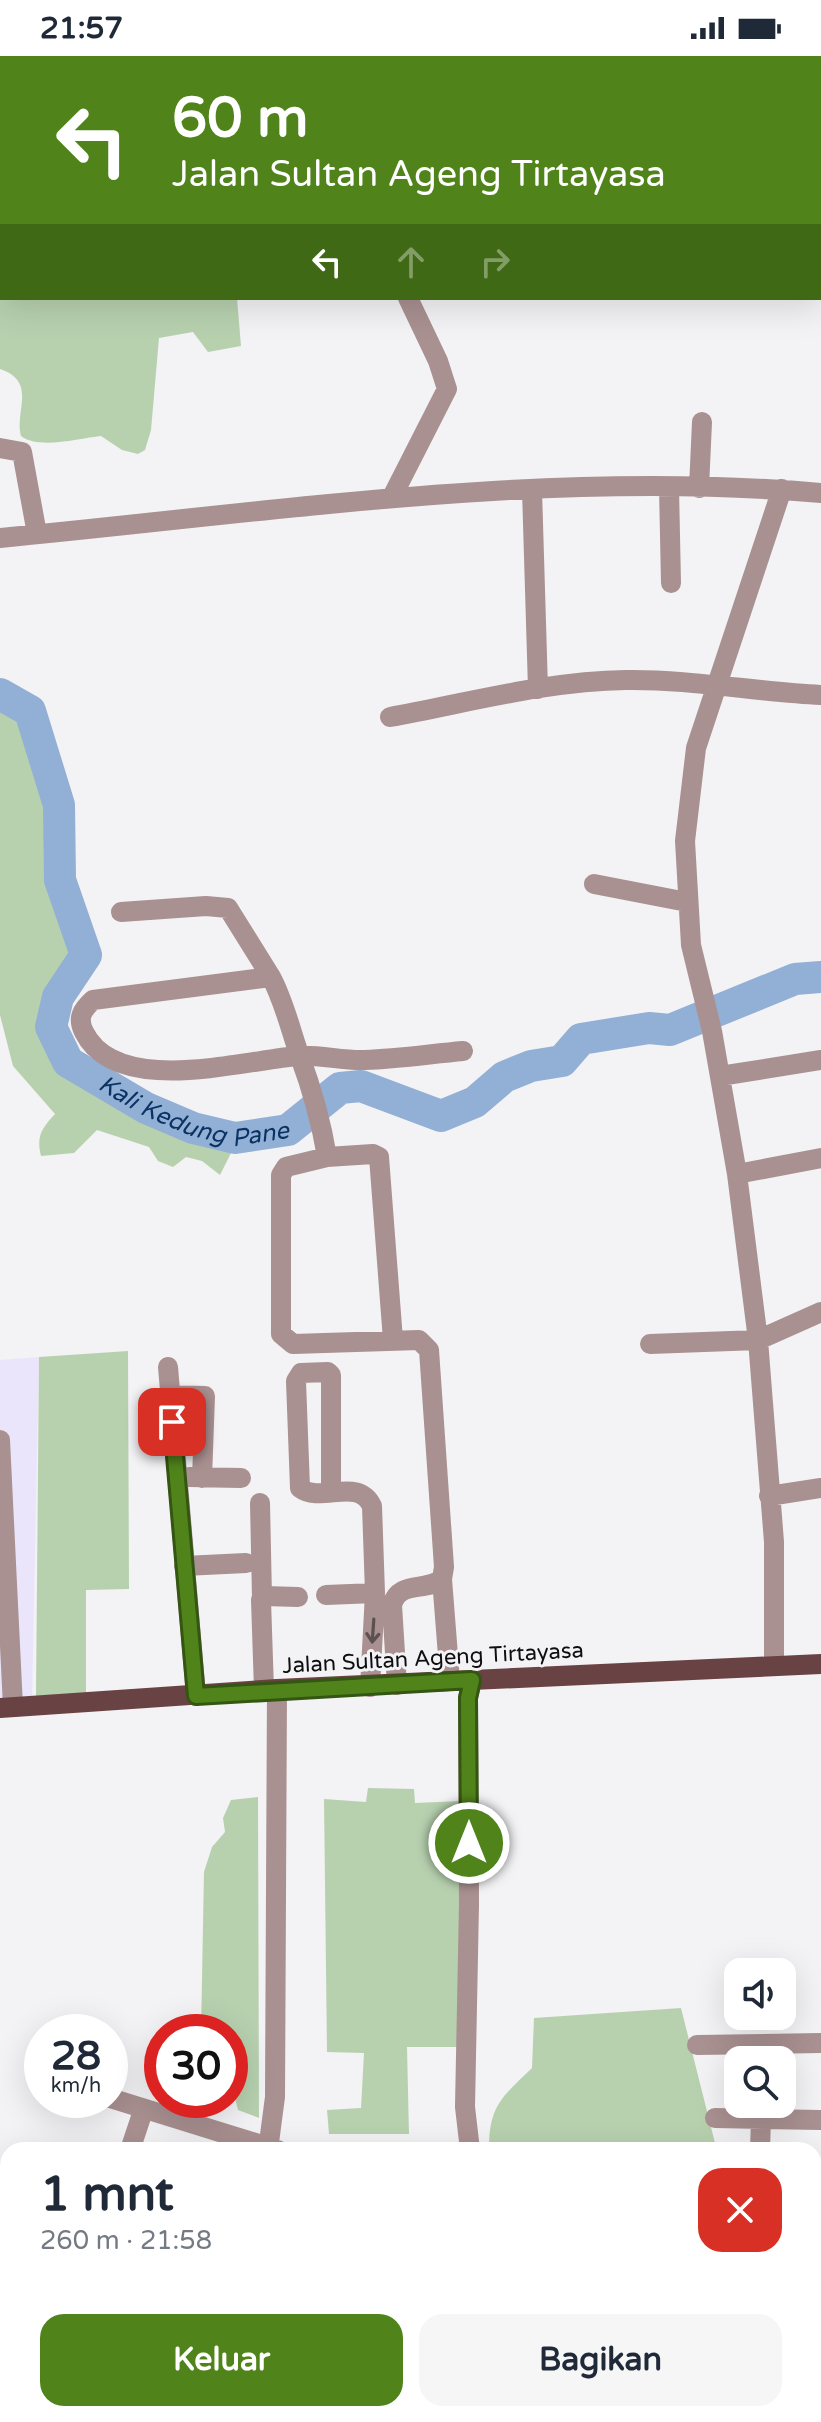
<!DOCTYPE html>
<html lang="id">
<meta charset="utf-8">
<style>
:root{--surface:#fff;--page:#f6f6f7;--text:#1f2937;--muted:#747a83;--accent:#50841b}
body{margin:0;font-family:"Varela Round",sans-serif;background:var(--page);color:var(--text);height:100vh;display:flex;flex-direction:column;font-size:30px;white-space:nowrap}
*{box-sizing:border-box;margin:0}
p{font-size:26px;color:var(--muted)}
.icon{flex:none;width:44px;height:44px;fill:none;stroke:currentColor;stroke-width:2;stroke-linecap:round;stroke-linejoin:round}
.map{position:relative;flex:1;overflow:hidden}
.sheet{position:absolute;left:0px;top:2086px;width:822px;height:280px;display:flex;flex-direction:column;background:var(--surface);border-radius:24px 24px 0 0;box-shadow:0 8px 32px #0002}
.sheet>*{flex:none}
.banner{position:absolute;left:0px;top:0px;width:822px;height:244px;box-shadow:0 8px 32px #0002;background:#50841b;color:#fff;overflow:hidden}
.fabs{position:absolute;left:724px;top:1902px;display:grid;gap:16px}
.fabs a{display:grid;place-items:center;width:72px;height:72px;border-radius:16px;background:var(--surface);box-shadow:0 8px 32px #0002;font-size:40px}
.speed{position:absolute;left:24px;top:1958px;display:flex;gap:16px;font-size:40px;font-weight:700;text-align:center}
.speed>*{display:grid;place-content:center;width:104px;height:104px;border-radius:50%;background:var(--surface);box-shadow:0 8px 32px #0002;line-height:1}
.speed small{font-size:20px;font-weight:400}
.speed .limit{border:12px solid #d22;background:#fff;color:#111}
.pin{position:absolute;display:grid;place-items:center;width:68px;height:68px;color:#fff;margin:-34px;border-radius:16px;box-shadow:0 4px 12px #0006}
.me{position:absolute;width:88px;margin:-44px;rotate:0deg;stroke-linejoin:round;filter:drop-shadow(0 0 6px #0008)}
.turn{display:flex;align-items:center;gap:28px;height:168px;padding:0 40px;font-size:36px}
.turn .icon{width:104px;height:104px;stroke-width:2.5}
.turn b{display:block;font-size:56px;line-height:68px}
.lanes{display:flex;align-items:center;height:76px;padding:0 40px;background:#0003;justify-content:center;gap:40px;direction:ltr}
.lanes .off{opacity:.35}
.round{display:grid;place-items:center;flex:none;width:84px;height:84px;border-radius:24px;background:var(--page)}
.head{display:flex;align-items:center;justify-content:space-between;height:136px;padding:0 40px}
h1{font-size:48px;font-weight:700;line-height:60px}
.primary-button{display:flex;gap:16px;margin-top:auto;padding:16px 40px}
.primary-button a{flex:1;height:92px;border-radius:24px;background:var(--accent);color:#fff;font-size:32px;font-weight:700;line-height:92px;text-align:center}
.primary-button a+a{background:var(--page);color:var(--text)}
.status{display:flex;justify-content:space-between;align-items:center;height:56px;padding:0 40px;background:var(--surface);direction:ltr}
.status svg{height:22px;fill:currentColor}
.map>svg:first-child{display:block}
</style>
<div class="status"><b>21:57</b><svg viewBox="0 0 49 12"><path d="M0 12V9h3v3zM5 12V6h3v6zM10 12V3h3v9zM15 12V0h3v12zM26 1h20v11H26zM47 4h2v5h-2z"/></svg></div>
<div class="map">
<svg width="821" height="2366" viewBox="0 0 821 2366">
<rect width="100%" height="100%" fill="#f3f2f5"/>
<!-- commercial -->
<path fill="#eae5fb" d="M39,1301L32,1642L0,1645V1304Z"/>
<!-- green -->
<path fill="#b7d1af" d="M0,97L2,242H237L241,290L208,296L193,276L159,282L151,374L145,394L138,398L122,394L101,380C80,382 39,394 21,380C14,355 38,326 0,313Z
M0,646L25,660L52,750L53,825L78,898C64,920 44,943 44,970C45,1029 187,1078 235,1089L220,1119L202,1105L186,1101L173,1111L158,1105L149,1091L97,1074L74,1097L41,1100C36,1080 42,1072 55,1058L13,1010L0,959Z
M128,1295L129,1533L86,1534V1637L36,1640L39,1301Z
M368,1732L414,1733L415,1747L462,1745L457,1991H407L409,2078H329L327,2054L361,2052L364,1997L327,1996L324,1743L366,1746Z
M258,1741L259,2062L238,2054L230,2022V1976H201L204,1816L212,1791L225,1776L223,1762L231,1744Z
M681,1952L716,2091L727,2094H489C489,2050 501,2042 532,2012L534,1962Z
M814,2144L821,2149V2286L814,2288Z"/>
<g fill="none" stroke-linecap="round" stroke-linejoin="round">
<!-- river -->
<path stroke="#92afd5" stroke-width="32" id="s1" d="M0,638L30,655L59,749L60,824L86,899L58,941L51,971L68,1006L146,1052L193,1072L235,1082L288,1074L340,1032L361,1030L441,1060L475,1046L504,1021L531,1010L562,1005L581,983L649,972L670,974L795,923L821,921"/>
<!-- minor -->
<path stroke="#a99091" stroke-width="20" d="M506,2V0
M820,36H821
M820,89L821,92
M0,392L22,396L37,478
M669,432L671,527
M699,432L702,366
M532,434L538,633
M392,441L447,333L438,305L408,242
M0,482C273,456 547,413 821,437
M390,661C467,647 547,625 626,624C691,623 756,636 821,639
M594,828L687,846
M121,856L206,850L228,852L271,921
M720,1020L821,1004
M327,1101C321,1064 312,1033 299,998C290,972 284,945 271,921L93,944C82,954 77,962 84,976C116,1041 241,1005 297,1000C319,998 342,1005 365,1004C397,1003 430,998 463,995
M737,1118L821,1102
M393,1284L379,1101L373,1098L327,1101L286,1111L281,1119V1278L293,1288L419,1284L429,1294L444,1511L442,1523C425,1536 399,1524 392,1549L397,1629
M650,1288L758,1284L821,1256
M168,1311L196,1640
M170,1339L205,1340L202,1422
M0,1384L13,1651
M189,1421L241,1422
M331,1436V1319L328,1316L301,1317L296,1325L300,1432C321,1448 358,1420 372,1450L375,1537L370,1631
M769,1440L821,1432
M260,1447L262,1542
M184,1510L246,1507
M442,1523L450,1625
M326,1539L375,1537
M774,1609V1486L758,1284L737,1118L712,975L691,889L685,785L696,692L782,433
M264,1634L261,1544L264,1540L298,1541
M697,1989L821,1987
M110,2042L278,2094
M715,2062L821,2064
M130,2094L143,2055
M268,2094L275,2041L277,1633
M470,2094L465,2051L469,1848L468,1642L472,1624
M760,2094L761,2062
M0,2294H8
M268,2358L300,2366
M501,2358L502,2366
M97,2366L98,2358
M472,2366H487"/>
<!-- major -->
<path stroke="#694243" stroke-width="20" d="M0,1652L277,1633L821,1608"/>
</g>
<!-- one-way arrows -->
<defs><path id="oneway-shaft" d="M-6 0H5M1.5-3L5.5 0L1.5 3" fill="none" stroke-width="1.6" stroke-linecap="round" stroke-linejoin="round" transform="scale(2)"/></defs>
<use stroke="#5c5050" href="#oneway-shaft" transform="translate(373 1575) rotate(94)"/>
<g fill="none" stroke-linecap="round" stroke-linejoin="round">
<!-- route casing -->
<g stroke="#345612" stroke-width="20">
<path id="route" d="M172,1366L196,1640L472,1624L468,1642L469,1787"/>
</g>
<!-- route -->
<use href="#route" stroke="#50841b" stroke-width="14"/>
</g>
<g text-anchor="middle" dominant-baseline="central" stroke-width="6" stroke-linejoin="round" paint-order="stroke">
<!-- street labels -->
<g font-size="22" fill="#100f10" stroke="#f3f2f5">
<text transform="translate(433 1602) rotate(-3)">Jalan Sultan Ageng Tirtayasa</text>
</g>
<!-- water labels -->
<g font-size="24" font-style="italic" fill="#0a3262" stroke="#f3f2f5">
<text stroke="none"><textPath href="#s1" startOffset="546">Kali Kedung Pane</textPath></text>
</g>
</g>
</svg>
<div class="fabs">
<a><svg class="icon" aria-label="sound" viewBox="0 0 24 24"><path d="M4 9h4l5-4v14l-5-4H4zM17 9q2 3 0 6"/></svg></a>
<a><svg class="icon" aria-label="search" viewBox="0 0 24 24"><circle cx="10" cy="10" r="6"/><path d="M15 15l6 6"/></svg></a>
</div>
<div class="speed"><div>28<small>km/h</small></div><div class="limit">30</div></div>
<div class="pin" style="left:172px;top:1366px;background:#d93025"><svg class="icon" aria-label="arrive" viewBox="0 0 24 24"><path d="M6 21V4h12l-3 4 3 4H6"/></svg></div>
<svg class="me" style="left:469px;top:1787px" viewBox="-20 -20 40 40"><circle r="17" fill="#50841b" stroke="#fff" stroke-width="3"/><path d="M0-11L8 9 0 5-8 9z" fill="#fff"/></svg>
<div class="banner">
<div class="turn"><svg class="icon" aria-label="left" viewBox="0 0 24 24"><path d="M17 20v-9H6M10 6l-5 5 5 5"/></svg><div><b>60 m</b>Jalan Sultan Ageng Tirtayasa</div></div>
<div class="lanes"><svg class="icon" aria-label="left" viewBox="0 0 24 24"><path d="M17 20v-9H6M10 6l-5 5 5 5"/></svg><svg class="icon off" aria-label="ahead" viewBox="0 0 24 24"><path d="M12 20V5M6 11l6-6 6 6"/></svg><svg class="icon off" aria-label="right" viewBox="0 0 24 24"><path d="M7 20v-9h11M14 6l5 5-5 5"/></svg></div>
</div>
<section class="sheet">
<div class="head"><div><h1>1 mnt</h1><p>260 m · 21:58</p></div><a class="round" style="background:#d93025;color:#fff"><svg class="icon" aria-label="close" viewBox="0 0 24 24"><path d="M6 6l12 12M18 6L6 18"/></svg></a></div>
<div class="primary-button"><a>Keluar</a><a>Bagikan</a></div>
</section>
</div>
